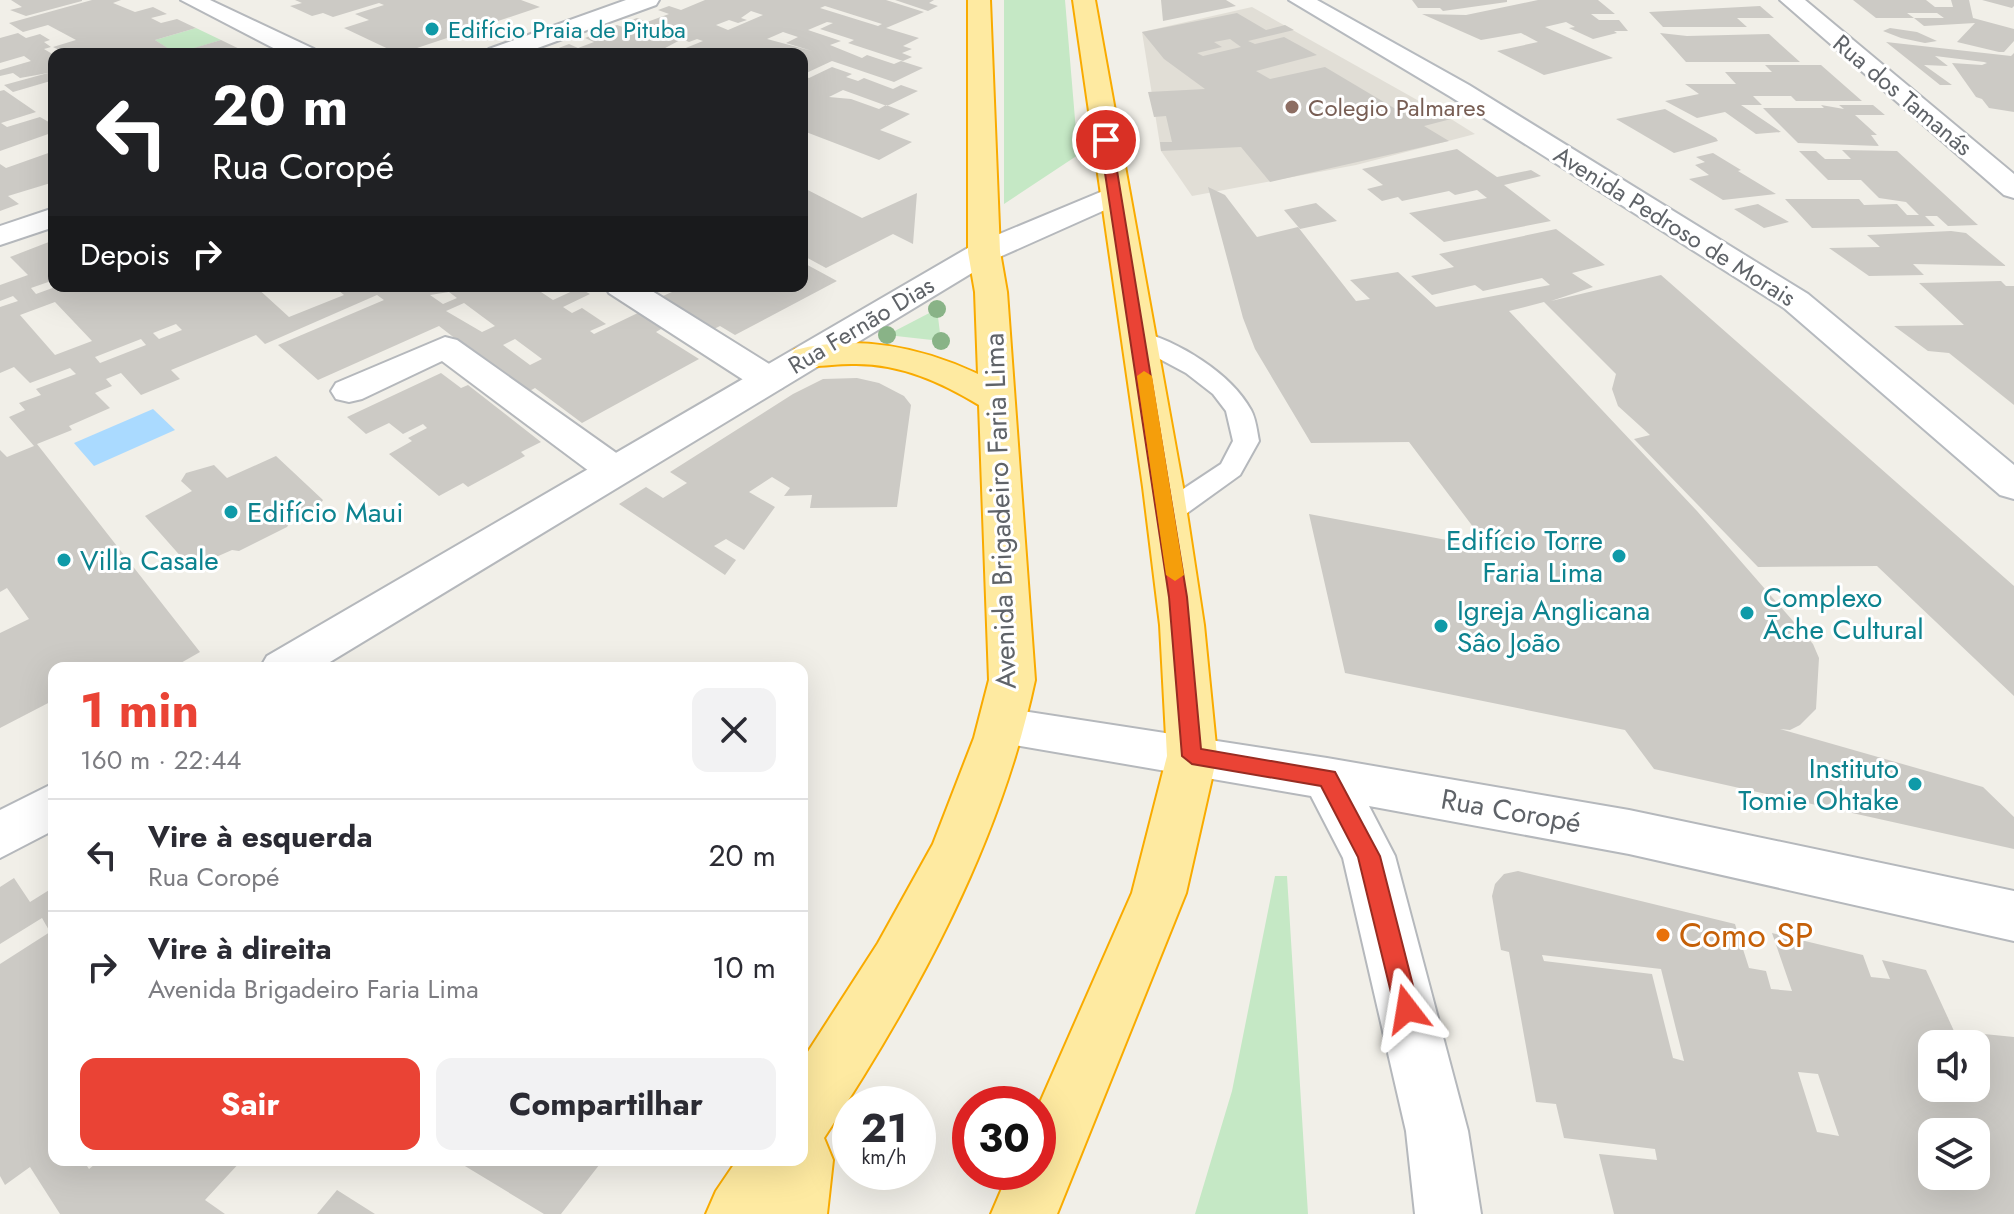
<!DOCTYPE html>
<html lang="pt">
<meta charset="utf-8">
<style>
:root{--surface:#fff;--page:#f2f2f3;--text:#2b2b33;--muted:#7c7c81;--line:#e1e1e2;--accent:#ea4335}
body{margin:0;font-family:Jost,sans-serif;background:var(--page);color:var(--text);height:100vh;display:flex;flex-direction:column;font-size:30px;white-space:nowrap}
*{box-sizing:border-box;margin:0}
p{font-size:26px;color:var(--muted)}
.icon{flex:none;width:44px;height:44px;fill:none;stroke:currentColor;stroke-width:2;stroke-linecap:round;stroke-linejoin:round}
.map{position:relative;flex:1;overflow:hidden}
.side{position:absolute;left:48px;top:662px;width:760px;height:504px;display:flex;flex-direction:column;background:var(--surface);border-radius:16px;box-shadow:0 8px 32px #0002}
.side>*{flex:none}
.banner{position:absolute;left:48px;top:48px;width:760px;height:244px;border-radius:16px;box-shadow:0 8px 32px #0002;background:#202124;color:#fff;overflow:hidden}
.controls{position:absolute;left:1918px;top:1030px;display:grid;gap:16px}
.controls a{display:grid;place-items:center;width:72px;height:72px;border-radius:16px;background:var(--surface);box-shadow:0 8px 32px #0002;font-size:40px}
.speed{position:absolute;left:832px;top:1086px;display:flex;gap:16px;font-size:40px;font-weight:700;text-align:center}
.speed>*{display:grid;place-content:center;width:104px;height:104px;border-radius:50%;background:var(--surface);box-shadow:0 8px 32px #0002;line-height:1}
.speed small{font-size:20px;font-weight:400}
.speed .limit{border:12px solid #d22;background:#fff;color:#111}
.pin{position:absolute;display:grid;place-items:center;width:68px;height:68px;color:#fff;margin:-34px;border:4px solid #fff;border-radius:50%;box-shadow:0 2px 8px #0007}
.me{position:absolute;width:88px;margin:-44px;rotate:346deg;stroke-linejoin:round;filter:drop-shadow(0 0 6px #0008)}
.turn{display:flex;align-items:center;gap:28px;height:168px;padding:0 32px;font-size:36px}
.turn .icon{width:104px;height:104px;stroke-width:2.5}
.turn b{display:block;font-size:56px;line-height:68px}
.then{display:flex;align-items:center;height:76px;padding:0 32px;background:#0003;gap:16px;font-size:30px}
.round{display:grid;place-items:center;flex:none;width:84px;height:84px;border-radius:16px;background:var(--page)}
.overview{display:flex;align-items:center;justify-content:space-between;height:136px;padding:0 32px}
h1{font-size:48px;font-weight:700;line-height:60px;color:var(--accent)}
.primary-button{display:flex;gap:16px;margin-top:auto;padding:16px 32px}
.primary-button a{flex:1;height:92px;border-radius:16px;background:var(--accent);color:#fff;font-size:32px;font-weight:700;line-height:92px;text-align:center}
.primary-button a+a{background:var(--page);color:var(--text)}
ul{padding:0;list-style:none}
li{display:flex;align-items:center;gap:24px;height:112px;padding:0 32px;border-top:2px solid var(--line)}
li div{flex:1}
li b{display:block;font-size:30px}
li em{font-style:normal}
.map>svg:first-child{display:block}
</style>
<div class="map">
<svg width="2014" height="1214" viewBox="0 0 2014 1214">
<rect width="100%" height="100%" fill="#f1efe8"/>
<!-- education -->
<path fill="#e1ded6" d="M1252,7L1451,119L1475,134L1356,165L1192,196L1161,151L1142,32Z"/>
<!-- green -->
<path fill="#c5e8c5" d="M1004,0H1065L1078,155L1004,204Z
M196,28L221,40L176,54L155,40Z
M937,309L941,341L887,335Z
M1275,876H1287L1308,1214H1195L1232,1091Z"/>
<!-- water -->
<path fill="#aadaff" d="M153,409L175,430L94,466L74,443Z"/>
<!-- building -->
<path fill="#cccac5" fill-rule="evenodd" d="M11,0H82V1L26,16L10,10L22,7Z
M92,0H121L113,3L135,12L153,7L167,14L151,18L161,23L177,19L196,28L155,40L177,54H58L63,52L53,47L76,40L48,25L23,32L9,23Z
M295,0H521L540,7L399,54L344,28L369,20L355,14L384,5L379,3L333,17L323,13L312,16L290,6L302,3Z
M705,0H886L924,12L886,28L919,38L903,46L912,49L902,53L912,57L903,61L848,43L854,40L820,29L833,23L827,22L808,30L841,41L830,45L862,58L867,55L894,64L901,61L923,68L894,82L832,61L802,75V54H671L703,41L697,39L689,42L682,39L654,54H543L569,44L578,48L594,42L585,38L617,25L634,31L642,28L626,22L637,18L647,22L669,14L658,10L669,6L681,10ZM825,6L882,24L878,26L820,8ZM751,11L763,15L728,30L716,25L729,20L738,23L747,20L741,18ZM783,32L798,37L786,43L812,51L767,39Z
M895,0H934L929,3L938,6L928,11Z
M1161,0H1226L1236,6L1163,21Z
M1412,0H1507V2L1443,11L1440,8H1418Z
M1538,0H1598L1615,14H1591L1599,20H1619L1628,31H1614L1617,33L1593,39L1569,28L1575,27L1566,22L1545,27L1613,58L1544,75L1497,51L1538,42L1521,33L1481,40L1422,14L1466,15Z
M1853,0H1926L1935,7H1953L1951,0H1969L1973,18L2014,29V41L2004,52H1999L1957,42L1975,23L1924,26L1914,18H1876ZM1907,13H1937L1944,18H1914Z
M1982,0H2014V6L2012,8Z
M1760,6L1774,18H1737L1747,27H1663L1649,12Z
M1237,13L1266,30L1285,25L1294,30L1248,41L1255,44L1284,37L1317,55L1256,71L1270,79L1325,67L1399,111L1426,105L1451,119L1424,126L1449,141L1270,182L1241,147L1161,151L1160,142H1172L1166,116L1154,117L1148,92L1205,89L1164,59L1142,32ZM1230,39L1241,47L1203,56L1197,53L1222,47L1214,42Z
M1890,28L1917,32L1937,41L1925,43L1901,38L1883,31Z
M18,33L26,38L40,34L50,40L44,42L51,47L44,49L54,55V80L13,92L4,85L48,73L20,78L13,73L0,76V70L31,61L24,56L0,63V38Z
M1660,33L1687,36L1769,34L1800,62H1686Z
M221,40L250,54H177V53Z
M1886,42L2011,56L2014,53V112L1989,108L1982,99L1976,97L1952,63L1982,65L1987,63L1984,62L1935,56L1948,66L1924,65L1952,85H1940Z
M1765,65H1821L1862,101H1796L1791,96H1753L1762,105H1741L1781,132L1756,134L1725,112L1697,118L1665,101L1699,94L1685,84H1736L1725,72H1772Z
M832,67L852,74L846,77L858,81L864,78L893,89L901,85L918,91L887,106L843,90L829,97L851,99L879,109L886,105L910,114L880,130L912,142L879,160L806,132L802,134V75L809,78Z
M4,90L36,112L1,123L7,127L40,117L54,125V132L0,151V91Z
M1821,105L1844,109L1839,105H1873L1885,115H1855L1877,135H1871L1879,146L1798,143L1763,108H1824Z
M1665,109L1716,138L1718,141L1674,153L1616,119Z
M1457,149L1497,177L1531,170L1541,176L1504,185L1551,221L1444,242L1409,213L1487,198L1477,190L1455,195L1449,191L1402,201L1398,197L1382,201L1367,189L1383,185L1362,169Z
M1842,150L1897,151L1978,225L1948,226L1937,216H1925L1935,226L1812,228L1785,199H1859L1864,205L1897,204L1907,215H1919L1906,202L1879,198L1861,180H1828L1799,151H1816L1825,159H1851Z
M54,151V182L8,196L19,204L0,211V164L6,168Z
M1713,153L1741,170L1738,171L1776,194L1723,200L1689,179L1709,175L1695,165L1705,162L1696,157Z
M802,187L862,218L917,193L913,244L893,234L826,268L802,255Z
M1208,187L1225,195L1257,237L1298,227L1356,301L1370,299L1350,280L1398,272L1436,307L1550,285L1542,278L1483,291L1475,285L1432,295L1411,276L1454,267L1439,254L1556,229L1605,265L1572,273L1593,287L1551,301L1661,275L2014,586V696L1877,566L1758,567L1634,439L1650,435L1618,406L1612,389L1616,374L1544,302L1509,311L1697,511L1813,644L1819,658L1816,709L1800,725L1790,730L1780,729L1983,787L2014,817V849L1654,769L1625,730L1345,673L1309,514L1489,548L1409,442L1311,443L1255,349L1243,318Z
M1316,203L1337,221L1300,229L1284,210Z
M1758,204L1789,222L1764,228L1734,209Z
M1951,231L1966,233L2006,266L1913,264L1924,275L1869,276L1829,248L1880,247L1867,235Z
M54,240V280L31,288L36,294L58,286H255L289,317L344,295L333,286H416L424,291L437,286H532L553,300L579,288L590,294L563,307L572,313L582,308L606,324L590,331L594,334L642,311L666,326L656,332L699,359L582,423L535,388L526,393L439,326L318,380L278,345L384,300L377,295L265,344L256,335L171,370L180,379L141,395L121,373L106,379L112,386L95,393L110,408L69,426L72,430L37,444L200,652L172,668H54V700L0,728V633L29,619L7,588L0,592V450L7,457L34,446L9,417L25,410L19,403L41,395L36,389L76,374L70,368L30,383L14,367L0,373V307L18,301L13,296L0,301V285L28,275L10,257ZM449,292L457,298L443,304L430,295ZM55,302L92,341L55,355L20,315ZM464,303L495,326L482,332L446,311ZM176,324L182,330L159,339L153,333ZM141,339L146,345L100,363L95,357ZM515,339L542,359L530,365L503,345Z
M802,262L837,281L735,335L720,326L712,330L663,296L681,288L678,286H802Z
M2001,281L2006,286H2014V405L1949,353L1928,351L1894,326L1964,325L1919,283Z
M441,373L461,388L468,385L541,442L521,452L525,456L468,487L463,483L439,496L389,454L412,441L408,438L427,428L423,424L403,434L389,423L366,434L347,417Z
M857,378L879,383L904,396L911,405L897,507L810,508L812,495L784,496L790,488L772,477L749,492L775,507L744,550L726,539L714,546L736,560L725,575L619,504L646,487L663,498L687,483L670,472L793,394L823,379Z
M276,456L323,500L319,506L291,520L287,527L239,551L232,550L191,568L145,516L192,491L181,481L186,473L214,465L227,478Z
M1518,871L1735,924L1749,968L1766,971L1771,989L1792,991L1772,933L1863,955L1871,977L1890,979L1882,960L1926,970L1954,1031L2014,1037V1214H1614L1599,1154L1657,1160L1655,1149L1564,1138L1556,1104L1536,1102L1509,952L1501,950L1492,896L1495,884L1504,874ZM1542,955L1661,969L1684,1061L1673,1058L1652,974L1544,961ZM1932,1044H1976V1088H1932ZM1798,1072L1818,1074L1839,1136L1817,1132ZM1932,1132H1976V1176H1932Z
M14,878L30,902L54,887V1160H83L89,1169L100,1160H242L205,1200L225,1214H60L30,1167L5,1185L0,1176V964L50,932L42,918L0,944V887Z
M455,1160H603L561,1214H544Z
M337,1190L375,1214H317Z"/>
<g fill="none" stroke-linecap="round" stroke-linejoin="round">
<!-- service casing -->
<g stroke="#b5b8bc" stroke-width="4">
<path id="service" d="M1138,331C1178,341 1231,373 1251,410C1256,419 1257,431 1259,441L1240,475L1176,521H1156L1152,514L1156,507L1221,464L1233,441L1226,411L1213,394L1186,373L1130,343L1126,338L1130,333Z"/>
</g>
<!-- minor casing -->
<g stroke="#b5b8bc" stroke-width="4">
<path id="minor" d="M181,0H210L314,49L317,54H285Z
M626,0H659L656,5L521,54H486L489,49Z
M1780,0H1805L2014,174V198L2004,195Z
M54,208V227L0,245V226Z
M605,286H644L782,372L787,380L782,388L769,391L756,388L609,293Z
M445,337L457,340L629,462L635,471L629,480L615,484L601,480L442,361L362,399L349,402L336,399L331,391L336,383Z
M1003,708L1327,758L1629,810L2014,891V941L1629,854L1369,806L1395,856L1468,1131L1481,1214H1415L1406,1131L1343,858L1311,796L986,740L979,727L986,714Z"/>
</g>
<!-- tertiary casing -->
<g stroke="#b5b8bc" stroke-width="4">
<path id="tertiary" d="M1115,186L1125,189L1130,195L1125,201L995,259L320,668H260L267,656L973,245Z
M54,783V830L0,858V810Z"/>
</g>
<!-- secondary casing -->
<g stroke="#b6babf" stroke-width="4">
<path id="secondary" d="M1289,0H1317L1469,85L1808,294L2014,465V499L2000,495L1784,308L1451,97Z"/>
</g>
<!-- trunk casing -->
<g stroke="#f9ab00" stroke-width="4">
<path id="trunk" d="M968,0H990L1000,252L1007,292L1035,680C1000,845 916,998 824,1138L833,1160L827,1214H706L716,1191L737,1160H802V1061L878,943L933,844L974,738L989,680L979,405C941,382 901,364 856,364C835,363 815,369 795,364L789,357L795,350C856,334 921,347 978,374L975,292L968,252Z
M1073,0H1095L1183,487L1204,625L1217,756L1186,893L1057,1214H991L1009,1172H1038V1107L1132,893L1167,756L1160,625L1143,487Z"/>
</g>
<!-- service -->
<use href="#service" fill="#fff" fill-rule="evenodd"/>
<!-- minor -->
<use href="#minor" fill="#fff" fill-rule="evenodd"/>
<!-- tertiary -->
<use href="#tertiary" fill="#fff" fill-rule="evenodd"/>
<!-- secondary -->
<use href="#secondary" fill="#fff" fill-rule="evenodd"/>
<!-- trunk -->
<use href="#trunk" fill="#feeaa1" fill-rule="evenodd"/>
</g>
<!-- trees -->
<g fill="#89b387">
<circle cx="937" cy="309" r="9"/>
<circle cx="887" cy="335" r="9"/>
<circle cx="941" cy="341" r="9"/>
</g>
<!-- route -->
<path fill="#ea4335" stroke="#982c22" stroke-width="2" d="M1106,136L1112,140L1187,597L1201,749L1335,772L1380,856L1419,1009L1415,1017L1407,1020L1398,1017L1395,1009L1358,857L1321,786L1192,764L1182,756L1169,597L1100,140Z"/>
<!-- slow -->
<path fill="#f59e0b" d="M1144,371L1152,376L1184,575L1175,581L1166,575L1137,376Z"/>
<!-- markers -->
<g fill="#0f9aa8" stroke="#fff" stroke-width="3">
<circle cx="432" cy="29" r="8"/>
<circle cx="231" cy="512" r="8"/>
<circle cx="1619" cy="556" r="8"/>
<circle cx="64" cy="560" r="8"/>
<circle cx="1747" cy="613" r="8"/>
<circle cx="1441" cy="626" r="8"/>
<circle cx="1915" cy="784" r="8"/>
</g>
<circle fill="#8d6e63" stroke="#fff" stroke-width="3" cx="1292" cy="107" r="8"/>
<circle fill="#e8710a" stroke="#fff" stroke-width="3" cx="1663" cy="935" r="8"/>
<g text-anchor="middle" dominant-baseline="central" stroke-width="6" stroke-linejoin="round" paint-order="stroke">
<!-- far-culture labels -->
<g font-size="24" fill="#0d838f" stroke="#fff" text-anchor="start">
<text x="448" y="29">Edifício Praia de Pituba</text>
</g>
<!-- far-street labels -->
<g font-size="24" fill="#5f6368" stroke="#fff">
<text transform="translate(1903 95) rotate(40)">Rua dos Tamanás</text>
<text transform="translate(1675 226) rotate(32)">Avenida Pedroso de Morais</text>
<text transform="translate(861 325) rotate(-31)">Rua Fernão Dias</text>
</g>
<!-- far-education labels -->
<g font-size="24" fill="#785e54" stroke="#fff" text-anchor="start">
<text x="1308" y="107">Colegio Palmares</text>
</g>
<!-- street labels -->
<g font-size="28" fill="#5f6368" stroke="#fff">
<text transform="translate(1000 511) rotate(-92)">Avenida Brigadeiro Faria Lima</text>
<text transform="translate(1511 811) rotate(10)">Rua Coropé</text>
</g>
<!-- culture labels -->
<g font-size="28" fill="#0d838f" stroke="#fff" text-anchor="start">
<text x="247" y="512">Edifício Maui</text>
<text x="1603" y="540" text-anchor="end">Edifício Torre<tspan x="1603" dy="32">Faria Lima</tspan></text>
<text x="80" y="560">Villa Casale</text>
<text x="1763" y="597">Complexo<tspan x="1763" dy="32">Āche Cultural</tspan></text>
<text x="1457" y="610">Igreja Anglicana<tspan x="1457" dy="32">Sâo João</tspan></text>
<text x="1899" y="768" text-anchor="end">Instituto<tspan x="1899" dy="32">Tomie Ohtake</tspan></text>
</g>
<!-- near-food labels -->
<g font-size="34" fill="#c56008" stroke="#fff" text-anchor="start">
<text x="1679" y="935">Como SP</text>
</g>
</g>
</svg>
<div class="controls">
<a><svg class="icon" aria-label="sound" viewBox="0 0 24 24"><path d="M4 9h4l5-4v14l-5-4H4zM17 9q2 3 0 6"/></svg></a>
<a><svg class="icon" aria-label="layers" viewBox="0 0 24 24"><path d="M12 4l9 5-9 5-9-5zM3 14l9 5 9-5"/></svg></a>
</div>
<div class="speed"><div>21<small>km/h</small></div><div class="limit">30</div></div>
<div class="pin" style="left:1106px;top:140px;background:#d93025"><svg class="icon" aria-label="arrive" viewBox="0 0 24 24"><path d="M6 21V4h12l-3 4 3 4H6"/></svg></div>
<svg class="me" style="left:1407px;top:1009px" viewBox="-20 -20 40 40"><path d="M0-17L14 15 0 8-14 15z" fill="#ea4335" stroke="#fff" stroke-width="4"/></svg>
<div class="banner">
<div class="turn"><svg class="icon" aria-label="left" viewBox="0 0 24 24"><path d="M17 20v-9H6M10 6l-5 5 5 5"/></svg><div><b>20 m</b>Rua Coropé</div></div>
<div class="then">Depois<svg class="icon" aria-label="right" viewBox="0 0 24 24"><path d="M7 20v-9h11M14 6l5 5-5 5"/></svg></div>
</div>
<section class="side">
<div class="overview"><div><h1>1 min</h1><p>160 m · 22:44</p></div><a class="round"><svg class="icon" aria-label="close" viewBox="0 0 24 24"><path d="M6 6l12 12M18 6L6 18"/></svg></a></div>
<ul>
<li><svg class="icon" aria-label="left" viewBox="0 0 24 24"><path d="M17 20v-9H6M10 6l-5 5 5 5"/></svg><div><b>Vire à esquerda</b><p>Rua Coropé</p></div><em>20 m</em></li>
<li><svg class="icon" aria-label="right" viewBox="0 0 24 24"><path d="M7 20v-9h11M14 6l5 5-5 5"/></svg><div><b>Vire à direita</b><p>Avenida Brigadeiro Faria Lima</p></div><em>10 m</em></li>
</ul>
<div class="primary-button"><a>Sair</a><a>Compartilhar</a></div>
</section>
</div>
